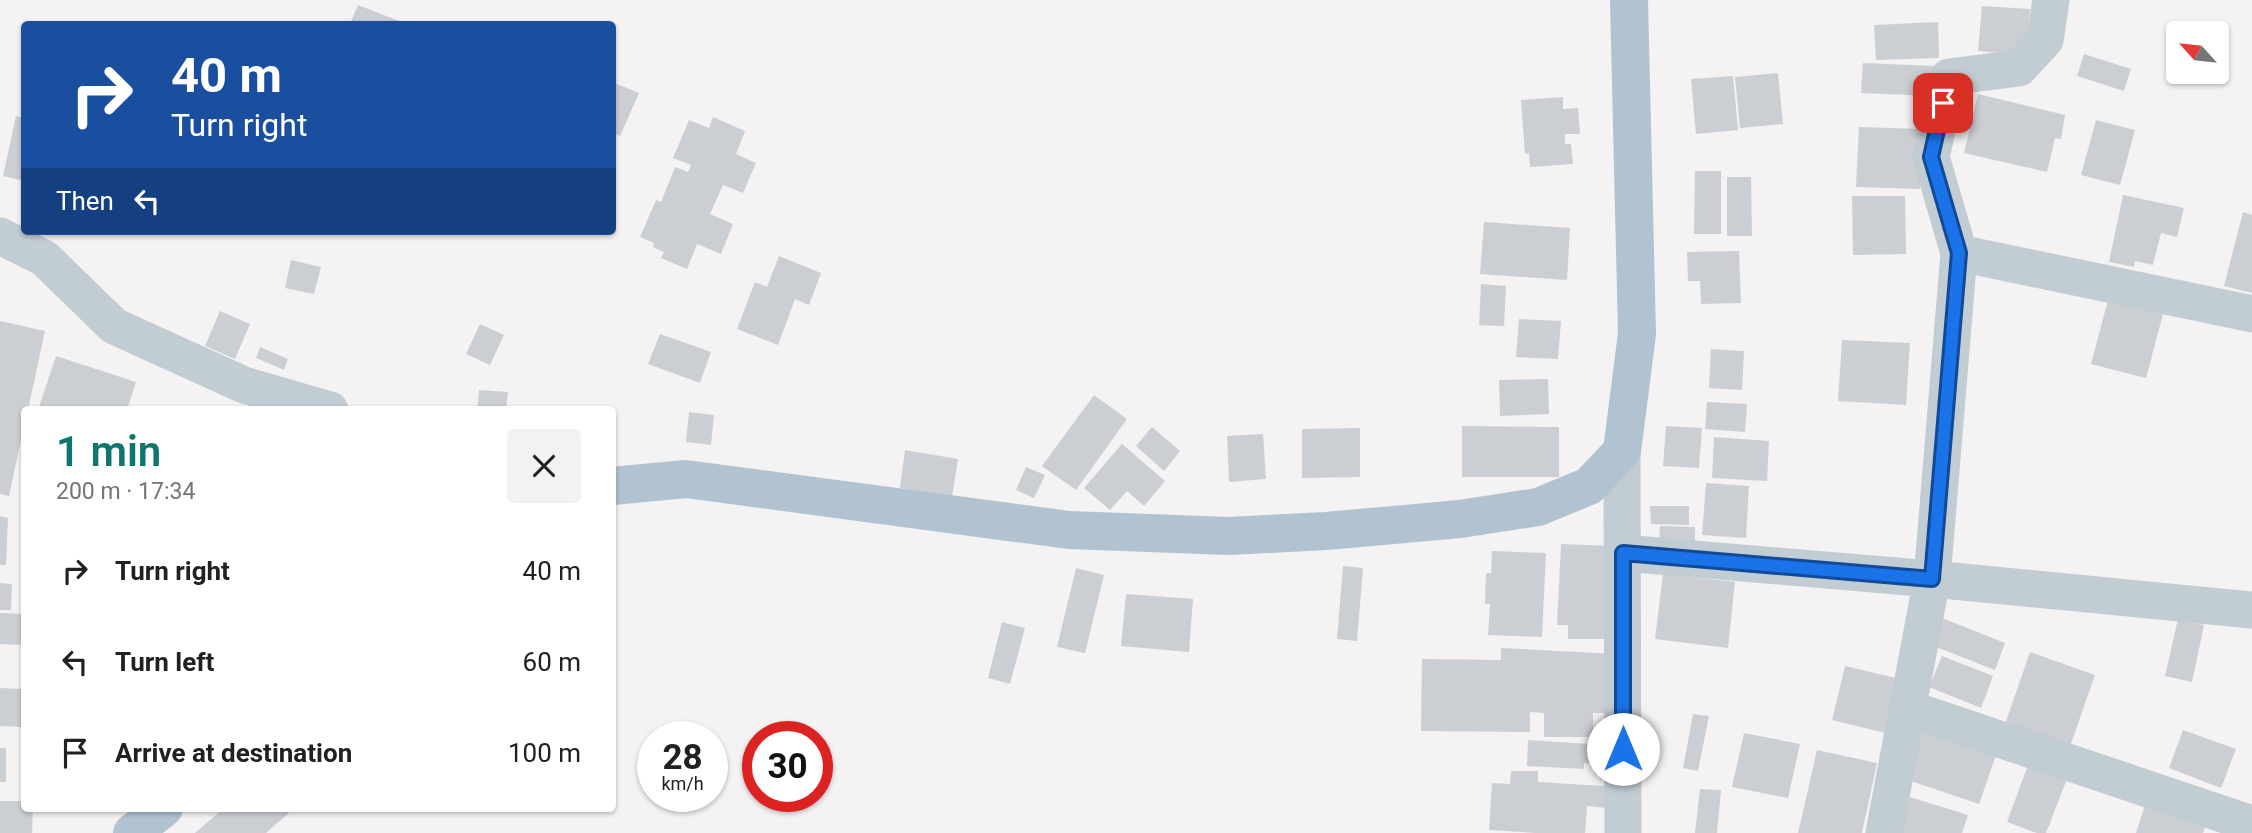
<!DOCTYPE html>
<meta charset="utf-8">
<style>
:root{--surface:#fff;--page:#f2f2f2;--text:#202124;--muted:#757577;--accent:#0f766e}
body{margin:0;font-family:Roboto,sans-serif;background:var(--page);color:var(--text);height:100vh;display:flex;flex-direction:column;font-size:26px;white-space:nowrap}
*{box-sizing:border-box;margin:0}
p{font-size:23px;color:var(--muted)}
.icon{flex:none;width:38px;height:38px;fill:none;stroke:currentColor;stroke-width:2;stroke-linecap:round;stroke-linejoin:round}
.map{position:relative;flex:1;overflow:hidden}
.details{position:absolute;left:21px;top:406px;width:595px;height:406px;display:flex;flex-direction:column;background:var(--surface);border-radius:7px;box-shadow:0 2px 5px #0004}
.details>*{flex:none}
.banner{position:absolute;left:21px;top:21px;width:595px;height:214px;border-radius:7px;box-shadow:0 2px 5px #0004;background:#1a4fa0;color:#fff;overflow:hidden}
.needle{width:46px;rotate:297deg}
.controls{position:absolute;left:2166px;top:21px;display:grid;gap:14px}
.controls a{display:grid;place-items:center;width:63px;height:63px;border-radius:7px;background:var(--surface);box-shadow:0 2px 5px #0004;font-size:35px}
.speed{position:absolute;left:637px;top:721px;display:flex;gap:14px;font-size:35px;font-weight:700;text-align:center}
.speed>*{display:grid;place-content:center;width:91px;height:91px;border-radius:50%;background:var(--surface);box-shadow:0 2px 5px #0004;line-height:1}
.speed small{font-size:18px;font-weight:400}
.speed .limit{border:10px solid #d22;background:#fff;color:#111}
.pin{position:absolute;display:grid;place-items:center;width:60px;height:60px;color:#fff;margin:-30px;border-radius:14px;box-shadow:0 4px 10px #0006}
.me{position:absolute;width:77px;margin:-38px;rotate:0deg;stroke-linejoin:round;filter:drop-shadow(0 0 5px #0008)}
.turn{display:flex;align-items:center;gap:24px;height:147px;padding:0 35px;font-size:32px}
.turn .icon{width:91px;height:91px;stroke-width:2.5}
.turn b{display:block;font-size:49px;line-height:60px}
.then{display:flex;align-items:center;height:66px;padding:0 35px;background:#0003;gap:14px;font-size:26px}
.round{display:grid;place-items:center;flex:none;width:74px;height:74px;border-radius:7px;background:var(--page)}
.headline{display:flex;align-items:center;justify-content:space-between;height:119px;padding:0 35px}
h1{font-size:42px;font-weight:600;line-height:52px;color:var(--accent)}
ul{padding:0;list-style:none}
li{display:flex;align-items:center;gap:21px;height:91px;padding:0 35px}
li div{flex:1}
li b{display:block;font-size:26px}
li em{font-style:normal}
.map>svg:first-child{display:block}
</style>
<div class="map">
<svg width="2252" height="833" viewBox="0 0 2252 833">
<rect width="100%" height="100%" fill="#f4f2f2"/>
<!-- building -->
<path fill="#cbcfd4" d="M358,5L407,24H350Z
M1982,6L2030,9L2027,55L1978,51Z
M1938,22L1939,58L1876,60L1874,25Z
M2084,54L2131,69L2124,91L2077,76Z
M1863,63L1936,66L1935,96L1861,93Z
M1778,73L1783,124L1740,128L1735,77Z
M1733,76L1738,130L1696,134L1691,79Z
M612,82L639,93L620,136L612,133Z
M1978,94L2065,115L2061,139L2055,138L2047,172L1964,153Z
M1563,97V109L1578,108L1580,134H1565V144H1571L1573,164L1530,167L1529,153L1525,154L1521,100Z
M16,116L24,118V181L3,176Z
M713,117L745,131L736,154L756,163L743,193L723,185L710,214L733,224L721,254L697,244L687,269L661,258L664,252L653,247L654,243L640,237L656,200L661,202L675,167L688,172L691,165L673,158L689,120L709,128Z
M2096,120L2135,130L2120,185L2081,175Z
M1859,127L1923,129L1920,189L1856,187Z
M1695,171H1721V234H1694Z
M1727,177H1751L1752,236H1727Z
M2123,195L2184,208L2177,237L2161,233L2153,265L2135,261L2134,267L2109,262Z
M1852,196H1905L1906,254L1853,255Z
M2243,212L2252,215V293L2224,286Z
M1484,222L1570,228L1567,280L1480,274Z
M1739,251L1741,303L1701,304L1700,281H1688L1687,252Z
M779,256L821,273L809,305L795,299L778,345L737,329L755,282L767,287Z
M291,260L321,267L314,294L285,288Z
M1481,284L1506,286L1504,326L1479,325Z
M2108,300L2163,314L2146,378L2091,364Z
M220,311L250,324L235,359L205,346Z
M1519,319L1561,321L1558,359L1516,357Z
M0,321L45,331L28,410H24V426L9,496L0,494Z
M480,324L504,335L490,365L466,354Z
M660,334L711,352L700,383L648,364Z
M1842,340L1910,343L1906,405L1838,401Z
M260,347L288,359L284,370L256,358Z
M1711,349L1744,351L1742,390L1709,388Z
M56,356L136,382L127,410H38Z
M1548,379L1549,414L1500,416L1499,380Z
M479,390L508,392L506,410H477Z
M1094,395L1127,419L1076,490L1042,466Z
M1707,402L1747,404L1745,432L1705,429Z
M689,412L714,415L711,445L686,442Z
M1462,426L1559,427V477H1462Z
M1666,426L1702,428L1699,468L1663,466Z
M1152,427L1180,451L1164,471L1136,446Z
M1360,428V477L1302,478V429Z
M1263,434L1266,479L1229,482L1227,436Z
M1714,437L1769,441L1767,481L1712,478Z
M1122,444L1165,481L1144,506L1127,491L1110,510L1084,488Z
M905,450L958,459L952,497L900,488Z
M1026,467L1045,475L1034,498L1016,490Z
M1706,483L1749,486L1746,538L1702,535Z
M1650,506H1689V525L1651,524Z
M0,516L8,518L6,565H0Z
M1660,526L1695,527V544H1659Z
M1561,544L1614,546L1618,639H1568V625H1557Z
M1492,551L1546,553L1542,637L1488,635L1490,604H1485L1486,573H1491Z
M1343,566L1363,568L1357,641L1337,639Z
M1076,568L1104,575L1085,653L1057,647Z
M1663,574L1735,582L1728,648L1655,639Z
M0,583L12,584L11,610H0Z
M1126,594L1193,599L1189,652L1121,646Z
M0,613L24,614V645L0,644Z
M1942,618L2005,643L1995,670L1931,645Z
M2178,619L2204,625L2192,682L2165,676Z
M1002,622L1025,628L1010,684L988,678Z
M1501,648L1616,654L1618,713H1593V737H1544V713L1530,712V732L1421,731L1422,659L1501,660Z
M2030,652L2095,675L2068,752L2003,730Z
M1942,656L1993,676L1981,708L1929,687Z
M1845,666L1908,681L1894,735L1832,720Z
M0,688L23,689L21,727L0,726Z
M1693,714L1709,716L1698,771L1683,768Z
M1916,728L1996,755L1979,804L1899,777Z
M2183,730L2236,749L2221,788L2169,768Z
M1744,733L1800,744L1788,798L1732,787Z
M1528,740L1620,746L1619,765L1584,763V769L1527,766Z
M0,748H6V782H0Z
M1817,750L1877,763L1862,833H1798Z
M2028,765L2067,779L2046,833H2037L2007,822Z
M1511,771H1538V782L1619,787L1617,809L1587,806L1585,833H1536L1489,830L1492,783L1510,784Z
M1700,789L1721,790L1717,833H1695Z
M1910,797L1968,815L1962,833H1899Z
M0,801H24V808H33L32,833H0Z
M2145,805L2206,824L2203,833H2136Z
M224,808H285L289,813L266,833H195Z"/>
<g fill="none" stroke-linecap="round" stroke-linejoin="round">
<!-- street -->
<path stroke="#c2ccd3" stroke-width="37" d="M2051,0L2045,40L2019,68L1949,77L1931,157L1959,253L1932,579L2252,610
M0,236L44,258L114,326L244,385L330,410
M1959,253L2252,314
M1622,451L1623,833
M1623,553L1932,579L1884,833
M1907,708L2252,824"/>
<!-- primary -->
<path stroke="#b1c2d0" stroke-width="38" d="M612,486L686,479L1069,530L1229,536L1326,531L1460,519L1538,507L1589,486L1622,451L1637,334L1629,0
M132,833L164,808"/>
</g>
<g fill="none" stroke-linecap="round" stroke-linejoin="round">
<!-- route casing -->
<g stroke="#114b97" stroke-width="18">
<path id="route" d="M1623,749V553L1932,579L1959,253L1931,157L1943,103"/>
</g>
<!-- route -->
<use href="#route" stroke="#1a73e8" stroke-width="12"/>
</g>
</svg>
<div class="controls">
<a><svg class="needle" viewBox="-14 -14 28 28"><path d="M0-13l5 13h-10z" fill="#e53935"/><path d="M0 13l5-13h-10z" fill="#757577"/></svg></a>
</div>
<div class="speed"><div>28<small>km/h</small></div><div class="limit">30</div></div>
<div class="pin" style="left:1943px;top:103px;background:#d93025"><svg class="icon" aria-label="arrive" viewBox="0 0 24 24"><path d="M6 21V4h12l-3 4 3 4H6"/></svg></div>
<svg class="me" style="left:1623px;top:749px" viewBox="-20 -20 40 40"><circle r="19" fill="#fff"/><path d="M0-13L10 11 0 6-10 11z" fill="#1a73e8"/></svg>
<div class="banner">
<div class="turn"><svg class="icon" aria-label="right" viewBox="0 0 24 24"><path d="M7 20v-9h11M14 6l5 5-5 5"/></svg><div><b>40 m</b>Turn right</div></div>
<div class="then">Then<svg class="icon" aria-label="left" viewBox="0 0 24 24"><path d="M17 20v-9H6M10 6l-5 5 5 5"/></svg></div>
</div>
<section class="details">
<div class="headline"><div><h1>1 min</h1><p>200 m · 17:34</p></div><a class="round"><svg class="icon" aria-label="close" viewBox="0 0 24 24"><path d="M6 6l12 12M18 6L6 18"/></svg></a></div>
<ul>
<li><svg class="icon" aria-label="right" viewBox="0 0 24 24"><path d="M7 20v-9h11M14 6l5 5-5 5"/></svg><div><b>Turn right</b></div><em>40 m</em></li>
<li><svg class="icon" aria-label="left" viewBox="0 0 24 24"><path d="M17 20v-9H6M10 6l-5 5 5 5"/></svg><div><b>Turn left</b></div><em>60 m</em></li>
<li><svg class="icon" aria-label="arrive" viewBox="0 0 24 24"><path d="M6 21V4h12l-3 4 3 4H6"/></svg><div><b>Arrive at destination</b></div><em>100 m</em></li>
</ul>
</section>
</div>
